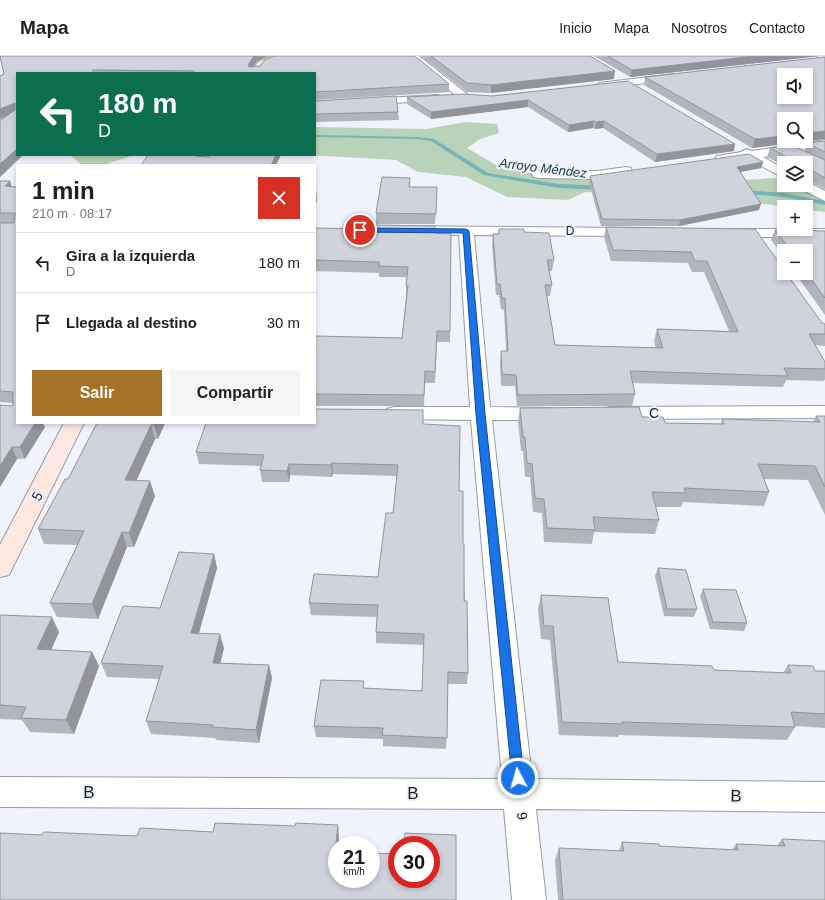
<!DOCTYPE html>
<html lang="es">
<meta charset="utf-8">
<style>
:root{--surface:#fff;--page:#f6f6f6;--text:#202124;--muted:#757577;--line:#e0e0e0;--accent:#a47328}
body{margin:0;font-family:Arial,sans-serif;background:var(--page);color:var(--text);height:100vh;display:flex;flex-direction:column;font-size:15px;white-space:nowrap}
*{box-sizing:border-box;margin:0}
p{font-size:13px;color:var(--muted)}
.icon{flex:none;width:22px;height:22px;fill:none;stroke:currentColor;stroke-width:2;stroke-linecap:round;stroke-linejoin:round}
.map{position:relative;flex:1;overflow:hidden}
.side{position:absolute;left:16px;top:108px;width:300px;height:260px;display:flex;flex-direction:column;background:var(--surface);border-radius:0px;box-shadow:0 2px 6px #0003}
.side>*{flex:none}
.top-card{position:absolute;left:16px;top:16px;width:300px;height:84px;border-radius:0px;box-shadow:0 2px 6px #0003;background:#0b6e4f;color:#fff;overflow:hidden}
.buttons{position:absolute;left:777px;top:12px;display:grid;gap:8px}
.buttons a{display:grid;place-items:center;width:36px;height:36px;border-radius:0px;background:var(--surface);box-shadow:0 2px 6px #0003;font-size:20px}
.speed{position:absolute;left:328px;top:780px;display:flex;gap:8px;font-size:20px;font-weight:700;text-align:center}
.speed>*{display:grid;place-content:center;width:52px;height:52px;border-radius:50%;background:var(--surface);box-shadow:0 2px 6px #0003;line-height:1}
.speed small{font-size:10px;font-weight:400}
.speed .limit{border:6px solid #d22;background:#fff;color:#111}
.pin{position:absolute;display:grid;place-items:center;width:34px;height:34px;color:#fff;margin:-17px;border:2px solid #fff;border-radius:50%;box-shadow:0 1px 4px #0007}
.me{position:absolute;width:44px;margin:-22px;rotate:354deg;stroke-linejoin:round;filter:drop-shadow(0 0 3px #0008)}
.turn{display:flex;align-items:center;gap:14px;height:84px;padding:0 16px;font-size:18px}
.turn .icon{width:52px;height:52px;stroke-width:2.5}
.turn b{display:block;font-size:28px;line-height:34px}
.round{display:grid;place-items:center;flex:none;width:42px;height:42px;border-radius:0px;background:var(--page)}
.headline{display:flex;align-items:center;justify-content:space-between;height:68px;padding:0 16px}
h1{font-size:24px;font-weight:800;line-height:30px}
.action{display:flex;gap:8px;margin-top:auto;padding:8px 16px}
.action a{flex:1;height:46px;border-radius:0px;background:var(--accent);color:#fff;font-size:16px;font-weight:800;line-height:46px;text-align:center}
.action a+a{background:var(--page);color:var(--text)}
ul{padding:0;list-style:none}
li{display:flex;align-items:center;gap:12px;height:60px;padding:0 16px;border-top:1px solid var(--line)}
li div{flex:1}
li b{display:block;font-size:15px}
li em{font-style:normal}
header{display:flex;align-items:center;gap:24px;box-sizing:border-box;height:56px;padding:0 20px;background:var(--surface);border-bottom:1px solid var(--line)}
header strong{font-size:19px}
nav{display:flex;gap:22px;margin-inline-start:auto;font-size:14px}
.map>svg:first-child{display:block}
</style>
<header>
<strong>Mapa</strong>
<nav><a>Inicio</a><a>Mapa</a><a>Nosotros</a><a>Contacto</a></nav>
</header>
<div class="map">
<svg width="825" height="844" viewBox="0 0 825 844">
<rect width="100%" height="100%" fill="#f0f3fb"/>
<!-- green -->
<path fill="#b8d3b7" d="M465,66L497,68L499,77L480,83L467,92L503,113L539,118L600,120L626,131L775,122L784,126V129H794L825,140V156L806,154V151H786L728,143L585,136L568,144L507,141L466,121L418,116L396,104L307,99H315V71L427,73Z
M72,99H134L104,109H82L71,100Z"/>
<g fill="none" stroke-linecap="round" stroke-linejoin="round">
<!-- stream -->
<path fill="#73b5b9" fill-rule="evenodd" d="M315,79L418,81L434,83L488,117L559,128L603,130L606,132L603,134L559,132L484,119L431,85L418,83L315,81Z
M741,134L784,137L825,145V149L784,141L739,137V135Z"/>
<!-- street casing -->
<g stroke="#989ba2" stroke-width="2">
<path id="street" d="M408,0H419L467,38L468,40L467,42H459Z
M674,18L678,19L679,21L678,23L599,33L594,30L599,27Z
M438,39L443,42L442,44L315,52V46Z
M825,84V92L763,101L784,113V122L748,103L721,107L717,106L715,103L717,100L741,96L747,93L752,95Z
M626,111L631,112L632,115L631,118L597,123L539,122L534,121L532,118L534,115L539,114L597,115Z
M806,125L825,135V145L799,132L797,129H806Z
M404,170L636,172L641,173L643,176L641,179L636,180L474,179L490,351L550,352L557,354L560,358L557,362L550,364H492L532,723L825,726V756L536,753L546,844H512L504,753L0,751V721L502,723L471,364L394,363L387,361L384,357L387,353L394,351H470L459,179L399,177L397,174L399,171Z
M728,173H825V181H728L723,180L721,177L723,174Z
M825,350V362L610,363L603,361L600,357L603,353L610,351Z"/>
</g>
<!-- secondary casing -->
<g stroke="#989ba2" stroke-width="2">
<path id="secondary" d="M272,0H286L284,2L265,10L260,17H250L258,6Z
M205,99H217L211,109H199Z
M64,367H84L9,519L0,521V489Z"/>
</g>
<!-- street -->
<use href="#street" fill="#fff" fill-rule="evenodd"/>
<!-- secondary -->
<use href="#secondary" fill="#fde9e2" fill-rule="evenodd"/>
</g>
<!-- wall -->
<path fill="#b3b5bc" d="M0,0H268L257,5L253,10H260L265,4L274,0H415L449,28V36L315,44V17H17V99H23L0,121V64H1L7,60L0,63V20L4,18Z
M421,0H590L614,23L491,37L467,36Z
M594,0H820L630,21Z
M825,1V83L752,92L644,29L645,21Z
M628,25L734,95L655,106L603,72L595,73L593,72L568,76L528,51L431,63L407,48V41L492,40Z
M315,45L398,56L399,64L315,66Z
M825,85V133L806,123V107H784V110L767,101L770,92L805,95L807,87Z
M763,106L761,112L740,116L759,154L679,170H601L589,126L590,120Z
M410,122V131H437L435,168H376V157Z
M0,125L12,131H17V367L45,371L25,403H17L0,431L13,347L0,346Z
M606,171L755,173L822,267L825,268V290L815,289L825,313V323L824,325L786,324L783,331L633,327L635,338L632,350H517L515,330H501L500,307L501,295H506L504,254L501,253L499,239H496L492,189L493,178H498L499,173L524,176L554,204L552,215H549L552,229L550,240H547L555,289L656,292L654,285L657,273L729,275L704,216H692L688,207L611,205L604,181Z
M315,172L435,177L450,275V286H437L435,327H425L424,350H315V280L402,282L406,240V230L407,221H379V217L315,215Z
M775,174L825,175V259L795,217H806V195H784V201L771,184Z
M520,352L642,361L665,367L721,368L722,363L813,366L816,360H825V459L808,424L764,423L769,436L764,450L683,446L681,451H656L659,464L655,478L594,476L592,488L544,486L542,457L533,456L530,421H525L523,395H521L518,365Z
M97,367H165L158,383H155L136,425L155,440L134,491H127L98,563L57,561L50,547L77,489L44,488L38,473L68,423Z
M423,368L459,435L463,488L468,617L467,628H448L446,693L383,690V683L316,681L314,670L364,632L422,635L424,589L376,587V576L377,561L311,559L309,547L378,521L393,457L397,420L333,418L332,421L290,419L289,426H262L260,414L261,410L199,408L196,396Z
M214,498L217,512L199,577L224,592L220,607L269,609L272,622L259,687L216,684L215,682L151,678L146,665L159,623L107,621L101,607L160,552Z
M658,512L697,553L694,561L664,560L655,520Z
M703,533L747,567L744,575L710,573L700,540Z
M541,539L618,606L714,614L783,617L788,609L815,615H825V672L795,670V671L787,684L619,679L618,681L559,679L550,584L541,583L538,553Z
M0,559L59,576L51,594L92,596L99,610L74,678L30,676L22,664L0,663Z
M782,783L825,844H558L555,804L559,792L619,795L622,786L659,790L732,794L736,788L777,790Z"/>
<!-- shaded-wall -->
<path fill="#929499" d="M254,0H268L257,5L249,17L248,9Z
M755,0H820L630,21L632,14Z
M615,15L614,23L491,37V29Z
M528,44V51L431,63V56Z
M15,47L17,56L0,63V53Z
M594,65L593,72L568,76L569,69Z
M604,65L603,72L595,73L596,66Z
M825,75V83L752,92L755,83L784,80V85H806V77Z
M735,88L734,95L655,106L657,98Z
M17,93V99H23L0,121V108Z
M197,99H204L197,109L196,100Z
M276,99H281L276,109H271Z
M763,106L761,112L735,117L737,111Z
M10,125L13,135L5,130Z
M316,134L317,144L315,151V138Z
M761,148L759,154L679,170L680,164Z
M35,367H43L45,371L25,403L20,391Z
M155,367H165L158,383L154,369Z
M151,369L155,383L130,439L125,424Z
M12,391L17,403L0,431V410Z
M332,407L333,418L332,421L331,409Z
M289,408L290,419L289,426L287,415Z
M150,425L155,440L134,491L129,477Z
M122,476L127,491L98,563L92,548Z
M214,498L217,512L195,591L191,577Z
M52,561L59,576L45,608L37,593Z
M220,578L224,592L217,621L213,607Z
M92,596L99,610L74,678L66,664Z
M269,609L272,622L259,687L256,674Z
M338,769L339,781V789H337V804L335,795Z"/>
<!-- building -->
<path fill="#d0d3db" stroke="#929499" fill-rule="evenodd" d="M0,0H254L248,9L249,11L260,10L265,4L274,0H415L449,28L315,36V17H192L194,15L93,14L92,17H17V93L0,108V64H1L15,54V47L0,53V20L4,18Z
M431,0H590L615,15L491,29L467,27Z
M608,0H755L632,14Z
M825,1V75L806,77V63H784V80L755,83L645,21ZM784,19H806V41H784Z
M628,25L735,88L657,98L604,65L596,66L594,65L569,69L528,44L431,56L407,41L463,38L492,40Z
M396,40L398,56L315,58V45Z
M825,85V96L807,87Z
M791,89L825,104V122L806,111V107H798L770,92Z
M749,98L763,106L737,111L761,148L680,164L602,163L590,120Z
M148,99H197L196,100L209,101L211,99H276L271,109H141Z
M382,121L410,122L409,131H437L436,158L376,157Z
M0,125H10L5,130L17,131V367H35L20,391H12L0,410V349L13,350V336L0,335V167H14L15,157H0Z
M374,169L435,170V177L451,178L450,275H437L435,316L425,315L424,339L315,338V280L402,282L408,230H406L408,211L379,210V206L315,204V172L373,173Z
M606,171L755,173L784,214V217H786L822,267L825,268V278H809L825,306V313L784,312L788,320L630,315L635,338L518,339L516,319L502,318L501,295H508L505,242H502L500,228H497L493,178H499V173H524V176L549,177L554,204H547L552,229H545L555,289L663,292L657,273L738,276L707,205H695L691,196L613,194Z
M775,174L825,175V242L806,216V195H789V192Z
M639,351L642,361H663L665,367L724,368L722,363L820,366L816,360H825V431L815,410L758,408L769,436L684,432L686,437L652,436L659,464L593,461L595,474L547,472L544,443L535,442L532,408L527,407L525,381H523L520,352Z
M315,353L423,354V368L460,370L459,435H463V488H464V545H467L468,617L448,616L447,682L382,679L383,672L314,670L321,624L364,625L363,632L422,635L424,578L376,576L378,549L309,547L314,518L378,521L386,457H393L398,409L332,407L331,409L289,408L287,415L260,414L264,399L196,396L206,367H315Z
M97,367H155L154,369H151L125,424L150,425L129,477L122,476L92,548L50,547L84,475L38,473L65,423H68Z
M179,496L214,498L191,577L220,578L213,607L269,609L256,674L212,671L213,669L146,665L163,610L101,607L123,550L160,552Z
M658,512L686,514L697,553H667Z
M703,533L736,534L747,567L713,566Z
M541,539L608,542L618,606L712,610L714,614L791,617L788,609L813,610L815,615H825V658L791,656L795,671L622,666V668L562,666L553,570H544Z
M0,559L52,561L37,593L92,596L66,664L21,662L26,651L0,649Z
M215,767L295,770L296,767L338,769L335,795H337V823H371V797L397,798V823H431V789H404L405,777L456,779V844H0V777L42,779L44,776L137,780L140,772L213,776Z
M782,783L825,785V844H563L559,792L624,795L622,786L659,788V790L738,794L736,788L785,790Z"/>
<!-- route -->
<path fill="#1a73e8" stroke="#114b97" d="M358,172L466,173L469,175L485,358L524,722L523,726L518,728L514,726L512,722L476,358L463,177L360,176L358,175Z"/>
<g text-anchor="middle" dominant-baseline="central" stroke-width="4" stroke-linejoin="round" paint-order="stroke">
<!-- far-street labels -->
<g font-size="12" fill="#1e1f22" stroke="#f0f3fb">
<text x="570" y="175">D</text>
</g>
<!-- far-water labels -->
<g font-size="13" font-style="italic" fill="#183a3c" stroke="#f0f3fb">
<text transform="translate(543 112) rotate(7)">Arroyo Méndez</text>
</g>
<!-- street labels -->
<g font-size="14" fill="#1e1f22" stroke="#f0f3fb">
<text x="654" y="357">C</text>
<text transform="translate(37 440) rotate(-63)">5</text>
<text transform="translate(522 760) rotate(-95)">6</text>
</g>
<!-- near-street labels -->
<g font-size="17" fill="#1e1f22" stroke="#f0f3fb">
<text x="89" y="736">B</text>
<text x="413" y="737">B</text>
<text transform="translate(736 740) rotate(1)">B</text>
</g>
</g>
</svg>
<div class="buttons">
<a><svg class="icon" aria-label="sound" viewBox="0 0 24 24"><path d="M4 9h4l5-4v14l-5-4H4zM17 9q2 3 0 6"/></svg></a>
<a><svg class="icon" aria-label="search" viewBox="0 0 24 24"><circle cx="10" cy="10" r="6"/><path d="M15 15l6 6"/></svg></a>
<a><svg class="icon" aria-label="layers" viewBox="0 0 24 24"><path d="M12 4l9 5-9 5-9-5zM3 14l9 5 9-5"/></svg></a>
<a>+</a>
<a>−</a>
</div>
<div class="speed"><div>21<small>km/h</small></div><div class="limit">30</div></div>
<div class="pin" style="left:360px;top:174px;background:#d93025"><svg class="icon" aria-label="arrive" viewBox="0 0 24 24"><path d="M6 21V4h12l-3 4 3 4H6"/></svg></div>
<svg class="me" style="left:518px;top:722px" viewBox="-20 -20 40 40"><circle r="17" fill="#1a73e8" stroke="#fff" stroke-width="3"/><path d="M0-11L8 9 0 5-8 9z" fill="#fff"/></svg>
<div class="top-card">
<div class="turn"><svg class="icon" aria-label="left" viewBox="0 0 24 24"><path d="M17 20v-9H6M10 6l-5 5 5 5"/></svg><div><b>180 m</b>D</div></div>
</div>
<section class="side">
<div class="headline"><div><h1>1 min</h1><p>210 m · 08:17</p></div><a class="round" style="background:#d93025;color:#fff"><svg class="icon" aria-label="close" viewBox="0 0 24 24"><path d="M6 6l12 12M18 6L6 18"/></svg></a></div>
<ul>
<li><svg class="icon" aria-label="left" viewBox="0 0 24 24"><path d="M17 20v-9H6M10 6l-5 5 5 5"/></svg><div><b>Gira a la izquierda</b><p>D</p></div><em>180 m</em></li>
<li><svg class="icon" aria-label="arrive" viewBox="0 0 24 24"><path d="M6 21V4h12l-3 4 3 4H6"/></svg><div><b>Llegada al destino</b></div><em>30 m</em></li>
</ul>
<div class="action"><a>Salir</a><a>Compartir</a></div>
</section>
</div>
